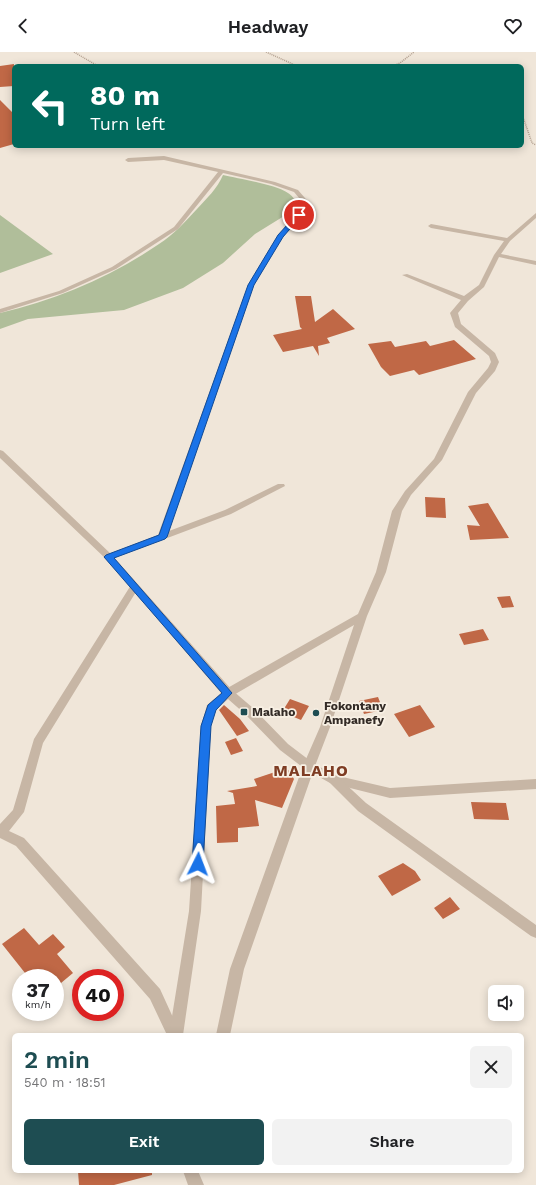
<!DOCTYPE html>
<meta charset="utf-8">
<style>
:root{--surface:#fff;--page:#f2f2f2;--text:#202124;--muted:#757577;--accent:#1e4d52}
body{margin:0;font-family:"Work Sans",sans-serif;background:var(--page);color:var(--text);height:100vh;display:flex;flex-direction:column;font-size:15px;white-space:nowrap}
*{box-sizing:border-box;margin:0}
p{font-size:13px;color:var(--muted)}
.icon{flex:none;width:22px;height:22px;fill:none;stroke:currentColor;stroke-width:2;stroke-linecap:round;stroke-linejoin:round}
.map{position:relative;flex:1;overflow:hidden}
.panel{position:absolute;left:12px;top:981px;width:512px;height:140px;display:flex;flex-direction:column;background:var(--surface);border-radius:6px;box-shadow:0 2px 10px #0003}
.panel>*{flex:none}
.top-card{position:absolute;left:12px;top:12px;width:512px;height:84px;border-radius:6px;box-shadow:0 2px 10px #0003;background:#00695c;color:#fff;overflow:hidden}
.tools{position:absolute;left:488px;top:933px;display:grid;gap:8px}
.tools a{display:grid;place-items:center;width:36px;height:36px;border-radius:6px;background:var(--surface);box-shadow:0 2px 10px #0003;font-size:20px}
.speed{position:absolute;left:12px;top:917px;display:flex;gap:8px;font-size:20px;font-weight:700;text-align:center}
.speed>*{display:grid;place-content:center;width:52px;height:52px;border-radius:50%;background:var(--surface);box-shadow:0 2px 10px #0003;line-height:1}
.speed small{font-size:10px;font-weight:400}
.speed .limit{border:6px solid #d22;background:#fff;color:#111}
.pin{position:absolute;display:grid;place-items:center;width:34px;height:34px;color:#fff;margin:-17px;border:2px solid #fff;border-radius:50%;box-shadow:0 1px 4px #0007}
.me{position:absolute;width:44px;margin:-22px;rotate:3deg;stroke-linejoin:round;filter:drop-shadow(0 0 3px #0008)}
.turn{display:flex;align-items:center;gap:14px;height:84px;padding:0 12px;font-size:18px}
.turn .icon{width:52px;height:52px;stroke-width:2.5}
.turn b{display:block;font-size:28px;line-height:34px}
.round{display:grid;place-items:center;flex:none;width:42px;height:42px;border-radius:6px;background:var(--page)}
.head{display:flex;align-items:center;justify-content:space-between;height:68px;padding:0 12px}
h1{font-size:24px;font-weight:600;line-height:30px;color:var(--accent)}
.action{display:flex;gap:8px;margin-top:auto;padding:8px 12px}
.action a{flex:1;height:46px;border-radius:6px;background:var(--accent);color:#fff;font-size:16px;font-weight:600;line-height:46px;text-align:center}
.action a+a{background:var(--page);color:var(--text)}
header{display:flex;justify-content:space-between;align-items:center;height:52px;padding:0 12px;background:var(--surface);font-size:18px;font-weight:600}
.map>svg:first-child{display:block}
</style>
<header><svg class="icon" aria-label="back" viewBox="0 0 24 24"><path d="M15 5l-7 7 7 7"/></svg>Headway<svg class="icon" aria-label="heart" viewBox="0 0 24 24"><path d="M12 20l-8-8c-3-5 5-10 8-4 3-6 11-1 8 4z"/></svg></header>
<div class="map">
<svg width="536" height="1133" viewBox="0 0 536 1133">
<rect width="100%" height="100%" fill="#f0e6d9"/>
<!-- green -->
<path fill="#b0be9a" d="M223,123C240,127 275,132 288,141C294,145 296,149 297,156L255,182L223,211L183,236L124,258L28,267L0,277V261C56,248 111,225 159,192C173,183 186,169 197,157C207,146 217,137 223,123Z
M0,163L53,202L0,221Z"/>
<!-- building -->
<path fill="#c06846" d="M14,12V34L0,35V14Z
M0,48L14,62V92L0,96Z
M295,244H311L315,270L333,257L355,277L327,286L330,291L318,294L319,304L313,294L283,300L273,283L302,277L300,275Z
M454,288L476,307L419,323L414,318L390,324L381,315L368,292L391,289L395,295L426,289L430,294Z
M425,445L445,446L446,466L426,465Z
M488,451L509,486L470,488L467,473L480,474L468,454Z
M510,544L514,555L502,556L497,545Z
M483,577L489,588L464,593L459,582Z
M378,645L383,658L364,662L359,649Z
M290,647L309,654L301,668L282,660Z
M224,653L240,667L249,679L237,684L219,658Z
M420,653L435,675L409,685L394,662Z
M236,686L243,699L231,703L225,690Z
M287,716L294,727L282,756L255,748L259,774L238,776V790L217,791L216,754L235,752L233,741L227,739L257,734L254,727Z
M471,750L506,751L509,768L474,767Z
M403,811L415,819L421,828L392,844L378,824Z
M450,845L460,857L443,867L434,856Z
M24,876L39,893L53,882L65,895L57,902L73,921L55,936V926H29L2,892Z
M78,1119H152V1123L114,1133H79Z"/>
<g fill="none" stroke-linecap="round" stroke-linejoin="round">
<!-- path -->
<path stroke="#b3a090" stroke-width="1.5" stroke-dasharray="1 1" stroke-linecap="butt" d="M74,0L98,14
M266,0L297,14
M393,14L400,11L414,0
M523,65L532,91L536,93"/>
<!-- minor -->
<path fill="#c7b6a5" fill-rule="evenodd" d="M164,104L275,130L298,138L311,153L283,185L254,233L169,479L225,458L278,432H284L285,434L231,462L109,508L104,505L106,503L158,483L248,233L278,183L305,153L294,140L271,132L223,121L178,177L116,217L63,241L0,261V257L59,239L112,215L174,175L218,120L164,108L128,110L125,108L128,106Z
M536,161V166L510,189L501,202L536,209V213L499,205L484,235L468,249L458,261L461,272L495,301L499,310L495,319L476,341L442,408L411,443L402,459L386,520L367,564L330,675L315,714L244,917L230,983H216L230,917L303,714L320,675L354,573L232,644L228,645L224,644L223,641L224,638L358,562L376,520L392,459L405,439L434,407L468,340L488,316L491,310L489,304L455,275L450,261L461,248L402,223L407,222L464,244L479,233L494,203L504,189L431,176L428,174L431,172L507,186Z
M134,532L139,535L43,691L24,760L9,779L24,786L160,937L181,983H167L150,947L16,794L0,786V772L13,758L34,687L131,533Z
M334,723L390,736L536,727V737L390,746L330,731L328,728L330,725Z"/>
<!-- tertiary -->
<path fill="#c7b6a5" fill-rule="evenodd" d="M0,398L3,399L112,503L232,638L253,656L288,692L313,711L338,725L366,751L536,873V886L531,884L358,759L330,731L305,717L280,698L245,662L228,647L216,658L211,674L201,859L183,983H169L189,859L201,674L207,653L221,641L106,507L0,406Z
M183,1119H198L204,1133H188Z"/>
</g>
<!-- route -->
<path fill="#1a73e8" stroke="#114b97" d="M297,162L302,163L283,185L254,233L167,485L165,487L114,506L232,641L216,658L211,674L203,812L202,816L198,817L194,816L192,812L201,674L208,653L222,641L104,505L106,503L159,483L248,233L278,183Z"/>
<!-- markers -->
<g fill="#1e4d52" stroke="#f8f0e4" stroke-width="1.5">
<rect x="240" y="656" width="8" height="8" rx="2"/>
<circle cx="316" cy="661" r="4"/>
</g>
<g text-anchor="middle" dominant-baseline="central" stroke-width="3.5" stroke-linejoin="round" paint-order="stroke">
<!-- poi labels -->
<g font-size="12" font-weight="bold" fill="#332b26" stroke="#f8f0e4" text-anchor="start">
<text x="324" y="654">Fokontany<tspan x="324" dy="14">Ampanefy</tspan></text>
<text x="252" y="660">Malaho</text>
</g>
<!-- district labels -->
<g font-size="16" font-weight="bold" letter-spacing="1" fill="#7e3c23" stroke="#f8f0e4">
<text x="311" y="718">MALAHO</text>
</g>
</g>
</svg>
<div class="tools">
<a><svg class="icon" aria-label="sound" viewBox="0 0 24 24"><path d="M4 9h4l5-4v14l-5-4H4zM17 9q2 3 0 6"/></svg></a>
</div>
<div class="speed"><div>37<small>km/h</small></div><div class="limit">40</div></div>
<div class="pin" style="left:299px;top:163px;background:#d93025"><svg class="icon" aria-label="arrive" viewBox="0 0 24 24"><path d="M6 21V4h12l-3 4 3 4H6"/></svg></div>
<svg class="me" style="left:198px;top:812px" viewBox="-20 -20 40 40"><path d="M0-17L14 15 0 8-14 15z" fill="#1a73e8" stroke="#fff" stroke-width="4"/></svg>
<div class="top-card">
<div class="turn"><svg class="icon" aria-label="left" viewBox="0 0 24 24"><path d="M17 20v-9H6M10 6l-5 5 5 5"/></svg><div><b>80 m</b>Turn left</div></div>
</div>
<section class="panel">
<div class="head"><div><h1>2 min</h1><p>540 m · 18:51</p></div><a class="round"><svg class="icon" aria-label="close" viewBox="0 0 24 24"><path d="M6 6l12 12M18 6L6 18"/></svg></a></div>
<div class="action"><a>Exit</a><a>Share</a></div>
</section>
</div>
